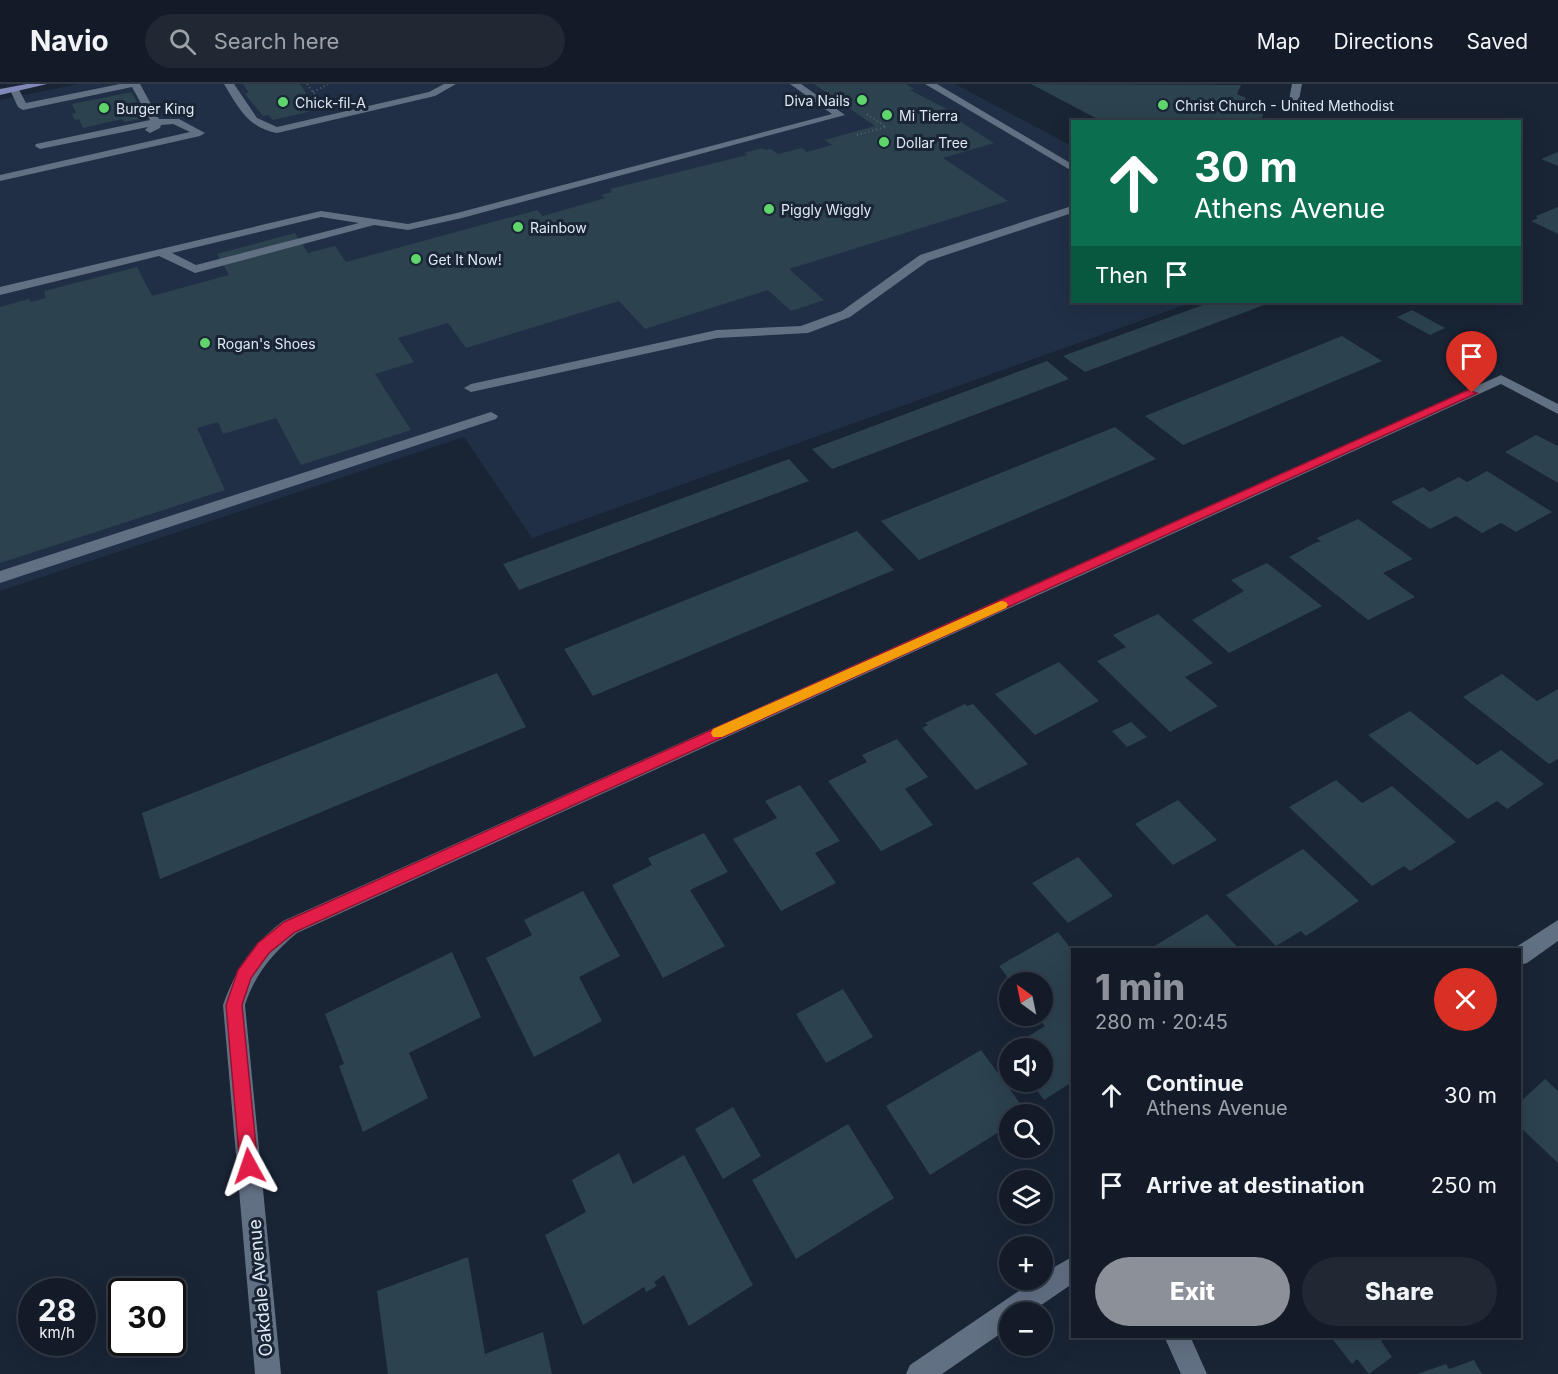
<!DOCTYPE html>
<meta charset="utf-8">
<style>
:root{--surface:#131b28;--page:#202834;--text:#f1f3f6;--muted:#9da1a8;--line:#323945;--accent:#8c9099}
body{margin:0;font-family:Inter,sans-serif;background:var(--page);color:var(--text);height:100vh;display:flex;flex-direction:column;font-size:22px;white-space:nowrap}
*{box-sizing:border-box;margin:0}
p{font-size:20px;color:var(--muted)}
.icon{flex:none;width:33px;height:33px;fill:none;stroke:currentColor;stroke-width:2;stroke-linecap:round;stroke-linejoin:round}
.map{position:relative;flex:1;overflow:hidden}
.drawer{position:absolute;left:1071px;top:864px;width:450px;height:390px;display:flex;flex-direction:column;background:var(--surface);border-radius:0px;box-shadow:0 6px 24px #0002,0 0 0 2px var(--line)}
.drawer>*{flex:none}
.guide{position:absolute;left:1071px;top:36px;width:450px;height:183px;border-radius:0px;box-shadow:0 6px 24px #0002,0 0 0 2px var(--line);background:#0b6e4f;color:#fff;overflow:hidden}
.needle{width:39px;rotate:327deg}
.buttons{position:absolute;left:999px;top:888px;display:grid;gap:12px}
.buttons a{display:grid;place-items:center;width:54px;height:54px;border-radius:50%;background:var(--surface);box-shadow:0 6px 24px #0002,0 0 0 2px var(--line);font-size:30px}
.speed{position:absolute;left:18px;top:1194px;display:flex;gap:12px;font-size:30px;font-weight:700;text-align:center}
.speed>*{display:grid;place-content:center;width:78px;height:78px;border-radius:50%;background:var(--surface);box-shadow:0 6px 24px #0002,0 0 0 2px var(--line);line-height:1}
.speed small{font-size:15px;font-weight:400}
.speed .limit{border:3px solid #111;border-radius:9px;background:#fff;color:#111}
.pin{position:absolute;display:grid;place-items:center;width:51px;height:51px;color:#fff;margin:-62px -26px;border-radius:50% 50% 50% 0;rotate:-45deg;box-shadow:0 0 6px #0007}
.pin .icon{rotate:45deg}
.me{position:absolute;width:66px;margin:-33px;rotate:355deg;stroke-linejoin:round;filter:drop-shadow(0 0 4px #0008)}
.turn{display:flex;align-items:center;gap:21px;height:126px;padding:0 24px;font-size:27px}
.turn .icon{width:78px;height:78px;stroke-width:2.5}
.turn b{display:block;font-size:42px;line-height:51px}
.then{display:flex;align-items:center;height:57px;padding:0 24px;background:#0003;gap:12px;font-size:22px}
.round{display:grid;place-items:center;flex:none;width:63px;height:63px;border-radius:32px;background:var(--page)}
.summary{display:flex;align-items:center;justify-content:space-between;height:102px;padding:0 24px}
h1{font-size:36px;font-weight:800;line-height:45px;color:var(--accent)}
.cta{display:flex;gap:12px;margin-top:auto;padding:12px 24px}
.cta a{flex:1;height:69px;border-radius:36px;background:var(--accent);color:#fff;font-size:24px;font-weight:800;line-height:69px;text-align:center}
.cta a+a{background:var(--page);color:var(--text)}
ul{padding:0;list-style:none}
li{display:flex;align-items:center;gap:18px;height:90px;padding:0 24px}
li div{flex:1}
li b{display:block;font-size:22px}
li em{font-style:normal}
header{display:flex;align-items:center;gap:36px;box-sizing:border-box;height:84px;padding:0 30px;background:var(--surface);border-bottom:2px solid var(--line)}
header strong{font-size:28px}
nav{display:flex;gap:33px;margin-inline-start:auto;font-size:21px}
.search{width:420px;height:54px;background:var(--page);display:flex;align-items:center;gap:15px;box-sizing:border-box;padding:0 21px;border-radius:33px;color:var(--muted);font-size:22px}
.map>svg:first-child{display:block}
</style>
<header>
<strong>Navio</strong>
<div class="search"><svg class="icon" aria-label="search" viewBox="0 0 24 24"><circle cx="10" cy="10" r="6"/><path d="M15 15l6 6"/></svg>Search here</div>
<nav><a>Map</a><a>Directions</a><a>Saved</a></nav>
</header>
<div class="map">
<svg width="1558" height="1290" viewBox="0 0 1558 1290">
<rect width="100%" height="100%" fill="#192435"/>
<!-- built -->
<path fill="#202f45" d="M78,0H955L1072,62V218H1193L532,454L464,353L0,507V16Z"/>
<!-- building -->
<path fill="#2c424f" d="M243,0H300L314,21L308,22L312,27L273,36L268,31L263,32L249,15L245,9H249Z
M814,0H906L914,5L910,6L947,25L942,26L994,59L943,74L1008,117L789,185L824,216L791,227L768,206L645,245L619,217L466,264L448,239L398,254L414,278L375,290L411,346L301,381L276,334L223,350L218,338L197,344L225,406L0,479V223L29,215L31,218L46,214L44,207L137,183L152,212L229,191L217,170L295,149L308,169L335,162L346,178L537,126L543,132L605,114L601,111L612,108L610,105L747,71L744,69L762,64L765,66L771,65L778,70L802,64L807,68L832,61L825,56L875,42Z
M1031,0L1241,1L1237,10L1246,14L1243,19L1266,23L1260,38H1103Z
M127,9H132L137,18L132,19L141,35L124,38L122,35L83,44L79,35L75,36L72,30L76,29L72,20Z
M1558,68V82L1541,75Z
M1558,123V150L1531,137L1538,134L1536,132Z
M1211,218H1272L1085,288L1063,272Z
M1412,226L1445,244L1430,251L1397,233Z
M1342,252L1382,277L1183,361L1145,332Z
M1047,277L1069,295L832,385L812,365Z
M1115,343L1156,375L919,476L881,437Z
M1536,351L1558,362V399L1505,368Z
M789,375L809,397L519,506L503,480Z
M1487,387L1552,428L1516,448L1501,439L1482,449L1456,432L1430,445L1391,418L1423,403L1430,408L1459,393L1467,398Z
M1358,435L1413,475L1383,489L1415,513L1368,536L1289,473L1317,458H1321L1317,454Z
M857,447L894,486L593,612L564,565Z
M1267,479L1322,522L1229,569L1192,536L1244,507L1231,496Z
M1158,530L1213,579L1185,593L1218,622L1170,648L1097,577L1126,563L1113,551Z
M1059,578L1099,617L1035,651L995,610Z
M497,589L526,643L160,795L142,729Z
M1502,590L1537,617L1558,605V675L1549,680L1463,613Z
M965,620L967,622L973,620L1028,680L976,706L922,644L928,641L925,639Z
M1410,627L1477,681L1501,666L1544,700L1507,725L1497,717L1468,735L1368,651Z
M1131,638L1147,653L1127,663L1112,647Z
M897,655L928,693L905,705L933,741L881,767L828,697L867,678L862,671Z
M1336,696L1362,719L1392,702L1456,758L1410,787L1404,782L1372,802L1289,723Z
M800,701L840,757L815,769L836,799L781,827L733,755L777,734L765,717Z
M1178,716L1217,756L1173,781L1135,740Z
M704,749L728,788L690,806L725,862L663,894L612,801L652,781L648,774Z
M1303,765L1359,817L1306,852L1301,847L1276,862L1226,811Z
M1078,773L1113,812L1068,839L1032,799Z
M583,807L620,872L579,893L602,937L534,973L486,874L532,851L524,836Z
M1207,830L1240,866H1148Z
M1058,848L1072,866V998L1044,1016L1031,998H1042V964H1009L1045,942L1037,932H1042V898H1011L999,882Z
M452,868L481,933L409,969L428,1014L363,1048L339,982L344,980L325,930Z
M843,905L873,953L826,979L796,930Z
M981,966L1028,1030H1010V1041L930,1091L886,1022Z
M1545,995L1558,1007V1079L1520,1043V1018Z
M733,1023L761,1072L723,1095L695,1045Z
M848,1040L894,1114L796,1175L752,1096Z
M619,1069L633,1100L684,1071L753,1201L689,1242L664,1191L654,1198L657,1202L646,1208L644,1203L583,1241L545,1151L586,1128L572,1096Z
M468,1173L485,1270L543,1248L552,1290H388L377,1207Z
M1330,1252H1386L1381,1257L1392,1273L1369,1290L1357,1275L1352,1280Z
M1474,1276L1482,1290H1417L1446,1280L1449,1285Z"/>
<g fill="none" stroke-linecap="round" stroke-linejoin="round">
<!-- path -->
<path stroke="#576171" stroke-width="2" stroke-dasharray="1 3" stroke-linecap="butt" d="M307,0L315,11
M313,8L328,0
M857,51L886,43L865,29"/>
<!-- minor -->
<path fill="#627084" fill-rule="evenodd" d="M120,0H140L159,35H179L205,49L200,52L0,97V91L190,48L173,40L161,41L160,44L150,49L145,46L148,43L40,65L35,62L36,60L150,36L132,3L23,26L18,23L10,6L18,4L26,19Z
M224,0H234L257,34L277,43L429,8L444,0H456L435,12L277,49C248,44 238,23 224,0Z
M790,0H801L845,31L462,134L408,146L374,141L195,189L159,172L0,211V203L321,127L408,140L457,129L832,30ZM321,133L359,139L196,181L172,169Z
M925,0H937L1072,80V87Z
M1292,0H1302L1298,21L1293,24L1288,21Z
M1072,122V129L928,177L850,233L808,249L717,254L471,308L464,304L471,300L717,246L801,242L842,227L920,171Z
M1501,291L1558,320V330L1501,300L297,849C272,870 255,890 245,921L281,1290H255L223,921C237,883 251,862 283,837Z
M491,328L498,332L496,335L0,499V487Z
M1558,836V857L1527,879L1520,881V866L1513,865Z
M1072,1173V1200L1031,1228H1010V1243L942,1290H906L910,1281L1035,1196H1042V1190Z
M1164,1252H1190L1207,1290H1181Z"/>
<!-- major -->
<path fill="#8189bb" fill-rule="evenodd" d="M27,0H47L0,11V5Z"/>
</g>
<!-- route -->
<path fill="#e11d48" stroke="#92132f" stroke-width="1.5" d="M1468,306L1477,309L295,848L269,869L251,894L242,921L258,1082L255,1089L249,1091L243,1089L240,1082L226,921L238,886L258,859L284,838Z"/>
<!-- slow -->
<path fill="#f59e0b" d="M1001,517L1006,518L1008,521L1006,524L722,653H713L711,649L713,645Z"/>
<!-- markers -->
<g fill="#5fd56b" stroke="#192435" stroke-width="2">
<circle cx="862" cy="16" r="6"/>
<circle cx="283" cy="18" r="6"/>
<circle cx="1163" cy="21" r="6"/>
<circle cx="104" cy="24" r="6"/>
<circle cx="887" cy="31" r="6"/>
<circle cx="884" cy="58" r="6"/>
<circle cx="769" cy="125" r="6"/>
<circle cx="518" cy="143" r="6"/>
<circle cx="416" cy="175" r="6"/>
<circle cx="205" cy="259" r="6"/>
</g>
<g text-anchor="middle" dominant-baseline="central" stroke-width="6" stroke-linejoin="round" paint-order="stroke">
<!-- far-poi labels -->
<g font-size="14" fill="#e0e8f4" stroke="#192435" text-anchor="start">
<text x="850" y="16" text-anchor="end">Diva Nails</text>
<text x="295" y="18">Chick-fil-A</text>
<text x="1175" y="21">Christ Church - United Methodist</text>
<text x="116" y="24">Burger King</text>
<text x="899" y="31">Mi Tierra</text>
<text x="896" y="58">Dollar Tree</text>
<text x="781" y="125">Piggly Wiggly</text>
<text x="530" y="143">Rainbow</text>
<text x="428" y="175">Get It Now!</text>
<text x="217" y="259">Rogan's Shoes</text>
</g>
<!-- near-street labels -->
<g font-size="18" fill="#e0e8f4" stroke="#192435">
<text transform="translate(260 1204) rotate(-95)">Oakdale Avenue</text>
</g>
</g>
</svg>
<div class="buttons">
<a><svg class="needle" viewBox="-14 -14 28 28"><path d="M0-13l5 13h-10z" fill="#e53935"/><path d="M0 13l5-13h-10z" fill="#9da1a8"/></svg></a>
<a><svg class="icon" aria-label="sound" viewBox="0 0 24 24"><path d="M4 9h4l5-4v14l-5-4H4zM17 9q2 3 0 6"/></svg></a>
<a><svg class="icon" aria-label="search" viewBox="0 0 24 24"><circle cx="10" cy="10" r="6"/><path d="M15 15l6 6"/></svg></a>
<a><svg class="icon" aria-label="layers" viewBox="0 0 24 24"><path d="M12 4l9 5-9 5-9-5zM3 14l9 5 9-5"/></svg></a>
<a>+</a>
<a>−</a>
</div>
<div class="speed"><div>28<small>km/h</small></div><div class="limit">30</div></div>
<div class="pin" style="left:1472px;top:309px;background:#d93025"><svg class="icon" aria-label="arrive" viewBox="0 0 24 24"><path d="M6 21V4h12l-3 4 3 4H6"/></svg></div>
<svg class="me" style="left:249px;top:1082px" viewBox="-20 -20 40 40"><path d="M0-17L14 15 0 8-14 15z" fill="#e11d48" stroke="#fff" stroke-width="4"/></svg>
<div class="guide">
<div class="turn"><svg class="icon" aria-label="ahead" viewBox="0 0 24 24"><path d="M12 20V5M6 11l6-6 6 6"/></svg><div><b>30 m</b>Athens Avenue</div></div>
<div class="then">Then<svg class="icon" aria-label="arrive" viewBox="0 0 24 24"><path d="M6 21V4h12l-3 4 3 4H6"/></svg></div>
</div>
<section class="drawer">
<div class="summary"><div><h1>1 min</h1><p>280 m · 20:45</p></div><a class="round" style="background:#d93025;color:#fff"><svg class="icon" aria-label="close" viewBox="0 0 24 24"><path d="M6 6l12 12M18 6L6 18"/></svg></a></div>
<ul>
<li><svg class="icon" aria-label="ahead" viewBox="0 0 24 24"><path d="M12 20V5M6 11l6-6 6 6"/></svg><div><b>Continue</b><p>Athens Avenue</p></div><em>30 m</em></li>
<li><svg class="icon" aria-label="arrive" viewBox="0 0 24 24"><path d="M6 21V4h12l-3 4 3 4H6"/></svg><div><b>Arrive at destination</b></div><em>250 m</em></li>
</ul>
<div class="cta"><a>Exit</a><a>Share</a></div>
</section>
</div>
